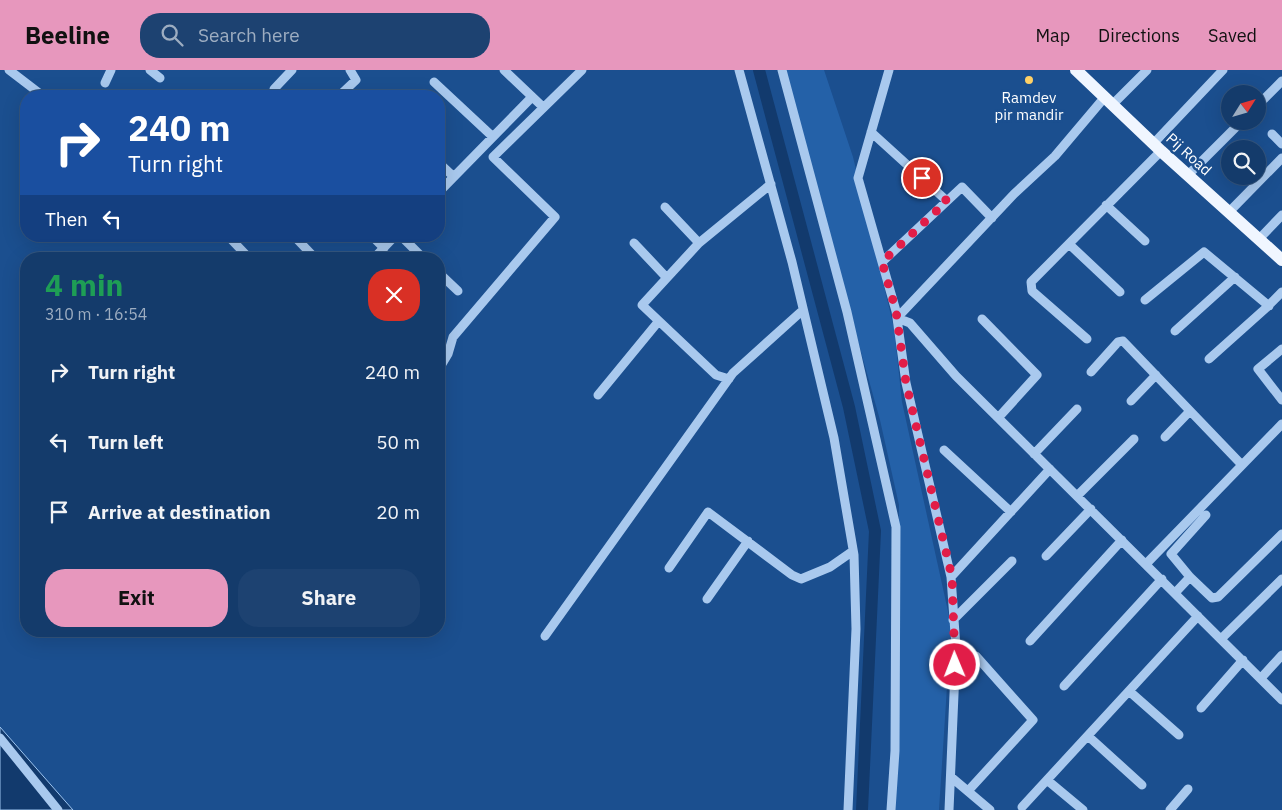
<!DOCTYPE html>
<meta charset="utf-8">
<style>
:root{--surface:#143b6b;--page:#1d4271;--text:#f1f3f6;--muted:#9dadc1;--line:#33557e;--accent:#e797bd}
body{margin:0;font-family:"IBM Plex Sans",sans-serif;background:var(--page);color:var(--text);height:100vh;display:flex;flex-direction:column;font-size:19px;white-space:nowrap}
*{box-sizing:border-box;margin:0}
p{font-size:16px;color:var(--muted)}
.icon{flex:none;width:28px;height:28px;fill:none;stroke:currentColor;stroke-width:2;stroke-linecap:round;stroke-linejoin:round}
.map{position:relative;flex:1;overflow:hidden}
.panel{position:absolute;left:20px;top:182px;width:425px;height:385px;display:flex;flex-direction:column;background:var(--surface);border-radius:20px;box-shadow:0 5px 20px #0002,0 0 0 1px var(--line)}
.panel>*{flex:none}
.top-card{position:absolute;left:20px;top:20px;width:425px;height:152px;border-radius:20px;box-shadow:0 5px 20px #0002,0 0 0 1px var(--line);background:#1a4fa0;color:#fff;overflow:hidden}
.needle{width:32px;rotate:53deg}
.buttons{position:absolute;left:1221px;top:15px;display:grid;gap:10px}
.buttons a{display:grid;place-items:center;width:45px;height:45px;border-radius:50%;background:var(--surface);box-shadow:0 5px 20px #0002,0 0 0 1px var(--line);font-size:25px}
.pin{position:absolute;display:grid;place-items:center;width:42px;height:42px;color:#fff;margin:-21px;border:2px solid #fff;border-radius:50%;box-shadow:0 1px 5px #0007}
.me{position:absolute;width:55px;margin:-28px;rotate:359deg;stroke-linejoin:round;filter:drop-shadow(0 0 4px #0008)}
.turn{display:flex;align-items:center;gap:18px;height:105px;padding:0 25px;font-size:22px}
.turn .icon{width:65px;height:65px;stroke-width:2.5}
.turn b{display:block;font-size:35px;line-height:42px}
.then{display:flex;align-items:center;height:48px;padding:0 25px;background:#0003;gap:10px;font-size:19px}
.round{display:grid;place-items:center;flex:none;width:52px;height:52px;border-radius:20px;background:var(--page)}
.headline{display:flex;align-items:center;justify-content:space-between;height:85px;padding:0 25px}
h1{font-size:30px;font-weight:700;line-height:38px;color:#1e9e55}
.action{display:flex;gap:10px;margin-top:auto;padding:10px 25px}
.action a{flex:1;height:58px;border-radius:20px;background:var(--accent);color:#111;font-size:20px;font-weight:700;line-height:58px;text-align:center}
.action a+a{background:var(--page);color:var(--text)}
ul{padding:0;list-style:none}
li{display:flex;align-items:center;gap:15px;height:70px;padding:0 25px}
li div{flex:1}
li b{display:block;font-size:19px}
li em{font-style:normal}
header{display:flex;align-items:center;gap:30px;box-sizing:border-box;height:70px;padding:0 25px;background:var(--accent);color:#111}
header strong{font-size:24px}
nav{display:flex;gap:28px;margin-inline-start:auto;font-size:18px}
.search{width:350px;height:45px;background:var(--page);display:flex;align-items:center;gap:12px;box-sizing:border-box;padding:0 18px;border-radius:20px;color:var(--muted);font-size:19px}
.map>svg:first-child{display:block}
</style>
<header>
<strong>Beeline</strong>
<div class="search"><svg class="icon" aria-label="search" viewBox="0 0 24 24"><circle cx="10" cy="10" r="6"/><path d="M15 15l6 6"/></svg>Search here</div>
<nav><a>Map</a><a>Directions</a><a>Saved</a></nav>
</header>
<div class="map">
<svg width="1282" height="740" viewBox="0 0 1282 740">
<rect width="100%" height="100%" fill="#1b4f8f"/>
<!-- green -->
<path fill="#2461a8" d="M786,0H824L853,87L894,258L902,332L951,555L939,740H894L899,565V435L880,350L805,81Z"/>
<!-- water -->
<path fill="#123a6d" stroke="#9cc4f0" d="M0,657L73,740H0Z"/>
<g fill="none" stroke-linecap="round" stroke-linejoin="round">
<!-- canal -->
<path stroke="#123a6d" stroke-width="12" d="M759,0L849,337L875,461L862,740"/>
<!-- minor -->
<path stroke="#a9c9ee" stroke-width="9" d="M9,0L43,26
M150,0L160,8
M504,0L543,37
M739,0L792,192L834,368L854,485L856,559L848,740
M782,0L847,242L896,457L895,681L891,740
M889,0L858,108L896,241L906,313L951,507L956,578L949,740
M434,12L493,67
M105,13L111,0
M274,19L292,0
M339,26L356,10L350,0
M1104,28L1055,86L1014,124L897,248L910,253L956,306L1282,630
M1112,35L1147,0
M1258,35L1282,11
M871,62L947,131
M1272,64L1282,74
M1153,74L1223,0
M439,93L454,107
M1188,105L1242,51
M439,122L532,27
M1106,135L1145,171
M665,137L699,173
M1229,142L1282,88
M228,166L250,189
M294,166L316,189
M372,166L384,178
M401,166L424,189
M1259,169L1282,145
M634,173L666,207
M1069,174L1120,222
M373,189L395,166
M882,192L962,117L992,148
M439,203L458,221
M1145,230L1204,182L1269,236
M982,249L1037,305L998,348
M1175,261L1235,207
M1087,269L1032,221L1031,212L1161,81
M1282,279L1258,299L1282,330
M1209,289L1266,238L1282,222
M439,299L448,284L453,267L555,147L493,87L582,0
M1091,302L1118,272L1123,271L1242,395
M729,309L716,305L642,235L699,173L771,114
M598,325L658,252
M1131,331L1156,305
M1165,367L1190,341
M944,380L1011,442
M1034,384L1077,339
M1077,426L1134,369
M1206,445L1171,484L1190,507L1212,528L1218,527L1282,464
M1046,486L1091,439
M1146,494L1282,354
M669,498L708,442L792,505L801,509L830,497L853,481
M951,507L1050,399
M1175,523L1190,507
M707,529L748,471
M953,550L1012,491
M545,566L733,303L803,240
M1221,569L1282,509
M1030,571L1122,470
M1261,608L1282,585
M1064,616L1162,509
M1129,621L1179,665
M1201,638L1243,590
M1088,666L1142,715
M0,668L58,740
M951,707L990,740
M1047,710L1083,740
M968,721L1033,650L976,586
M1022,737L1198,546
M1170,740L1188,719"/>
<!-- major -->
<path stroke="#f0f6ff" stroke-width="12" d="M1076,0L1161,81L1282,190"/>
</g>
<g fill="none" stroke-linecap="round" stroke-linejoin="round">
<!-- route -->
<path stroke="#e11d48" stroke-width="9" stroke-dasharray="0 16.2" d="M922,108L947,131L882,192L896,241L906,313L952,507L955,595"/>
</g>
<!-- markers -->
<circle fill="#ffd166" stroke="#1b4f8f" stroke-width="2" cx="1029" cy="10" r="5"/>
<g text-anchor="middle" dominant-baseline="central" stroke-width="5" stroke-linejoin="round" paint-order="stroke">
<!-- poi labels -->
<g font-size="15" fill="#fff" stroke="#1b4f8f">
<text x="1029" y="27">Ramdev<tspan x="1029" dy="17">pir mandir</tspan></text>
</g>
<!-- street labels -->
<g font-size="15" fill="#fff" stroke="#1b4f8f">
<text transform="translate(1189 84) rotate(42)">Pij Road</text>
</g>
</g>
</svg>
<div class="buttons">
<a><svg class="needle" viewBox="-14 -14 28 28"><path d="M0-13l5 13h-10z" fill="#e53935"/><path d="M0 13l5-13h-10z" fill="#9dadc1"/></svg></a>
<a><svg class="icon" aria-label="search" viewBox="0 0 24 24"><circle cx="10" cy="10" r="6"/><path d="M15 15l6 6"/></svg></a>
</div>
<div class="pin" style="left:922px;top:108px;background:#d93025"><svg class="icon" aria-label="arrive" viewBox="0 0 24 24"><path d="M6 21V4h12l-3 4 3 4H6"/></svg></div>
<svg class="me" style="left:955px;top:595px" viewBox="-20 -20 40 40"><circle r="17" fill="#e11d48" stroke="#fff" stroke-width="3"/><path d="M0-11L8 9 0 5-8 9z" fill="#fff"/></svg>
<div class="top-card">
<div class="turn"><svg class="icon" aria-label="right" viewBox="0 0 24 24"><path d="M7 20v-9h11M14 6l5 5-5 5"/></svg><div><b>240 m</b>Turn right</div></div>
<div class="then">Then<svg class="icon" aria-label="left" viewBox="0 0 24 24"><path d="M17 20v-9H6M10 6l-5 5 5 5"/></svg></div>
</div>
<section class="panel">
<div class="headline"><div><h1>4 min</h1><p>310 m · 16:54</p></div><a class="round" style="background:#d93025;color:#fff"><svg class="icon" aria-label="close" viewBox="0 0 24 24"><path d="M6 6l12 12M18 6L6 18"/></svg></a></div>
<ul>
<li><svg class="icon" aria-label="right" viewBox="0 0 24 24"><path d="M7 20v-9h11M14 6l5 5-5 5"/></svg><div><b>Turn right</b></div><em>240 m</em></li>
<li><svg class="icon" aria-label="left" viewBox="0 0 24 24"><path d="M17 20v-9H6M10 6l-5 5 5 5"/></svg><div><b>Turn left</b></div><em>50 m</em></li>
<li><svg class="icon" aria-label="arrive" viewBox="0 0 24 24"><path d="M6 21V4h12l-3 4 3 4H6"/></svg><div><b>Arrive at destination</b></div><em>20 m</em></li>
</ul>
<div class="action"><a>Exit</a><a>Share</a></div>
</section>
</div>
